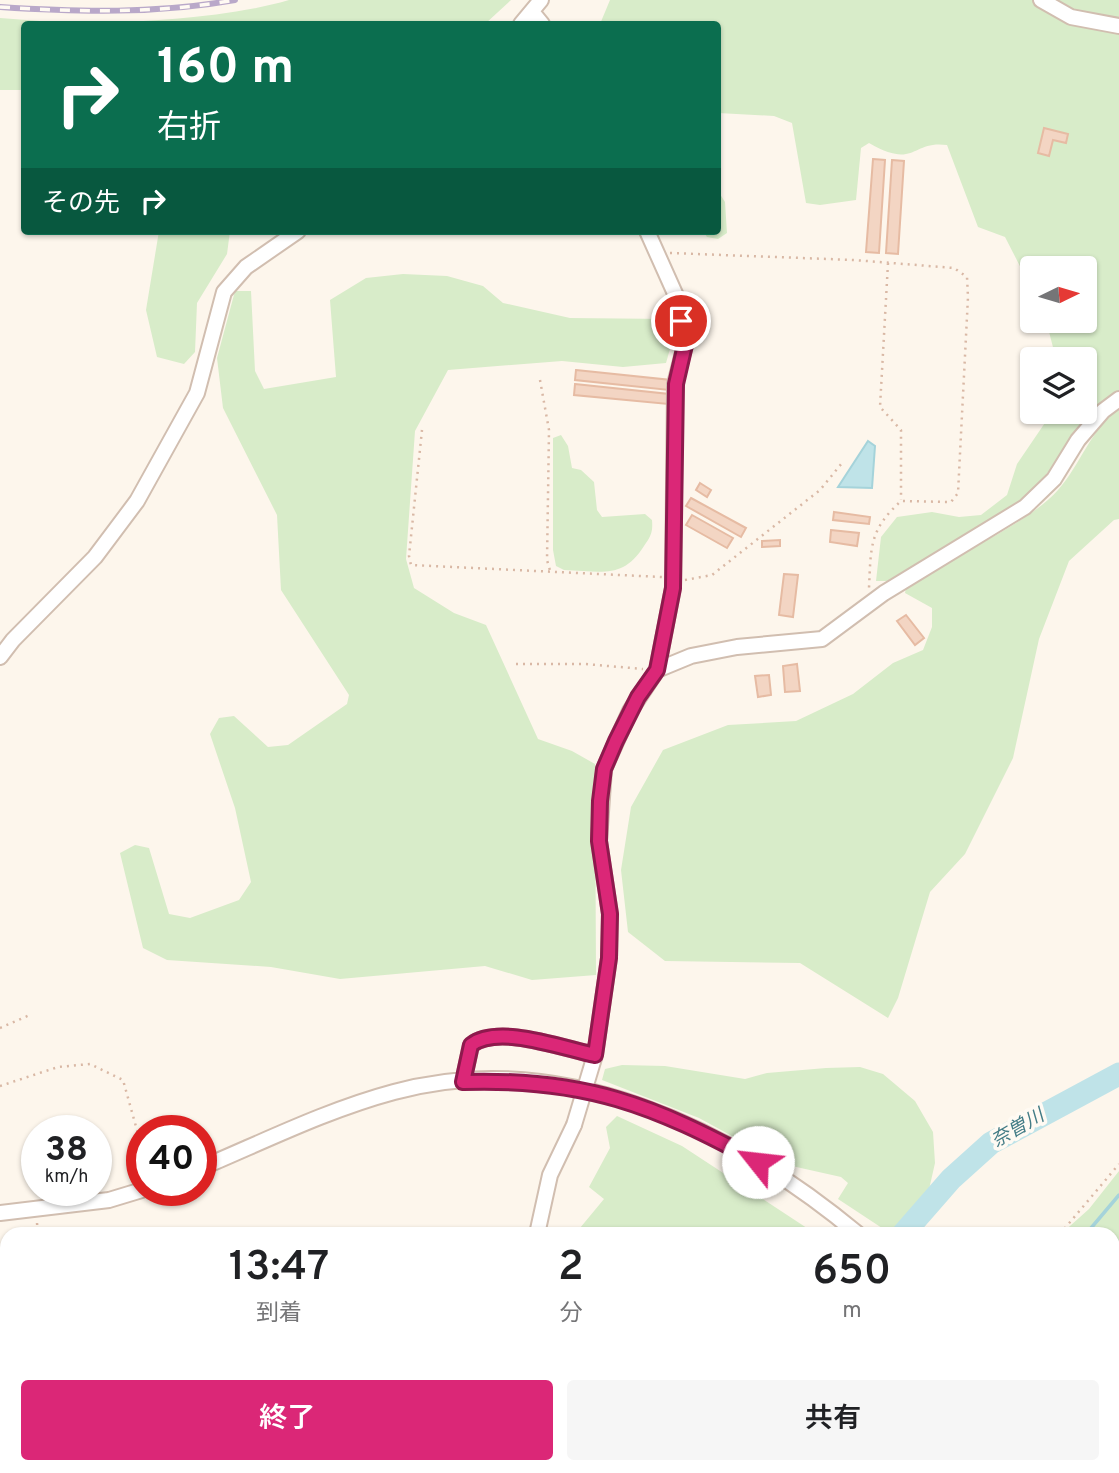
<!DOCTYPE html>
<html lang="ja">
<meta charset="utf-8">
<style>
:root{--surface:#fff;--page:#f6f6f6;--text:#202124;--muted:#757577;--accent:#db2777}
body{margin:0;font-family:Overpass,"Noto Sans JP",sans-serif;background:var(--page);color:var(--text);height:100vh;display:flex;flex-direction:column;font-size:26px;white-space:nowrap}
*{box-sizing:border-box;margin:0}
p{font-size:23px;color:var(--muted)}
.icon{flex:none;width:38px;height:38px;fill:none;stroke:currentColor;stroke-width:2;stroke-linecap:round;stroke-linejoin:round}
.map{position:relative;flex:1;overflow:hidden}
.side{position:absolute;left:0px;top:1227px;width:1120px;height:247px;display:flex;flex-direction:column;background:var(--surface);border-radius:21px 21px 0 0;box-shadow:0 2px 5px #0004}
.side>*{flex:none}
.guide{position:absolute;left:21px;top:21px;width:700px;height:214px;border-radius:7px;box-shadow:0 2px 5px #0004;background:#0b6e4f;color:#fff;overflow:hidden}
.needle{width:46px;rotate:85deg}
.buttons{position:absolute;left:1020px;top:256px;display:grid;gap:14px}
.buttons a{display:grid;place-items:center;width:77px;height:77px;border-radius:7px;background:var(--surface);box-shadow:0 2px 5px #0004;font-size:35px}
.speed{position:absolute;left:21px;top:1115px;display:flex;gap:14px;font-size:35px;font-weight:700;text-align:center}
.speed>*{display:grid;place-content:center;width:91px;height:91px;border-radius:50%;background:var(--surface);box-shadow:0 2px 5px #0004;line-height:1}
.speed small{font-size:18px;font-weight:400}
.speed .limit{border:10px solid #d22;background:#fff;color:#111}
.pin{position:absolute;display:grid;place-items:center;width:60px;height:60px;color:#fff;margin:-30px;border:4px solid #fff;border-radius:50%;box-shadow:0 2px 7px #0007}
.me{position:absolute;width:77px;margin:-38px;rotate:299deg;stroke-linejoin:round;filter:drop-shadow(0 0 5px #0008)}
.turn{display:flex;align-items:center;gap:24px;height:147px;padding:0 21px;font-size:32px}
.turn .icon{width:91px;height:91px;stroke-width:2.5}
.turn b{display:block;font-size:49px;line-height:60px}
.then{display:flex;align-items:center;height:66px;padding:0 21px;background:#0003;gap:14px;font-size:26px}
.eta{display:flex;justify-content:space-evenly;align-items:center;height:119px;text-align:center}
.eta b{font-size:42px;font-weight:600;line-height:49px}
.action{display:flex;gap:14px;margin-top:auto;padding:14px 21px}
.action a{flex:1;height:80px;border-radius:7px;background:var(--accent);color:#fff;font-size:28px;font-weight:600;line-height:80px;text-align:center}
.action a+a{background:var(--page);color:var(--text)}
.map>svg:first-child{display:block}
</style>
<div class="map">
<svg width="1119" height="1473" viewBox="0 0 1119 1473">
<rect width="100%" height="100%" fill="#fdf6ec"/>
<!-- green -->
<path fill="#d8ecc9" d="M289,0H511L485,24H95C159,20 227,18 289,0Z
M610,0H1119V393L1085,420L1036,489L1010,509L887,581H876L881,537L897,517L932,512L959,517L981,515L1007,495L1017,464L1053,411H1085V359H1056L1046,320H1085V268H1032V277L1023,272L1005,237L978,227L947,145C911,140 916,170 869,143L861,148L856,200L820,205L806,203L792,123L774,116L718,113V24H600Z
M0,18L80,24H24V90H0Z
M718,191L725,202L727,233L718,239L707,237L703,231H718Z
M159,231H230L227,254L197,303L195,352L184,364L157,357L146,310Z
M403,274L447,276L483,286L503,303L570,318L669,319L675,331L666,363L623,367L562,361L448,370L415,431L406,559L414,588L454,613L486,625L538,739L572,751L595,764L596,975L532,980L485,966L340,979L271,967L167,960L143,948L120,853L135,845L149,848L169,914L190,918L239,900L251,882L235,808L210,734L219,718L234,716L268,747L288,745L347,704L349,695L281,590L277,515L223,408L217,358L235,291H251L255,371L264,389L336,377L330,300L366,278Z
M1119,409V519L1114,520L1069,561L1039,639L1013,758L965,854L930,892L898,998L888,1018L800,963L665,961L628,932L621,870L631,807L663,750L728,725L796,721L853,694L893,663L923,650L932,627V608L905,593L907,583C948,560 1029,523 1058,490C1081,464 1090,430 1119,409Z
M561,435L568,446L572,468L581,470L594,482L597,510L602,517L645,514L652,520C653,532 651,536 644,546C623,580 600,571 564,570L556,566L553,550V438Z
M622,1065L665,1066L745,1079L767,1073L826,1068L860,1067L883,1074L915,1101L933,1132L935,1163L928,1194L894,1230H885L838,1199L848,1183L841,1177L783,1164L699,1118L602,1080L605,1069Z
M617,1116L682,1146L816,1234H575L604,1199L589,1187L610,1148L606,1127Z
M1119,1171V1435L1118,1436L1113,1431V1234H1061L1089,1209Z
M927,1466H1091V1467L1084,1473H925Z
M328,1467H830L828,1473H333Z"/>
<!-- water -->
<path fill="#bfe3e8" stroke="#a5d3da" stroke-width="2" d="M868,441L875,446L872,488L838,487Z"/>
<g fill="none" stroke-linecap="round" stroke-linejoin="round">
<!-- stream -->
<path stroke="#a5d3da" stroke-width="3.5" d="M1086,1234L1119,1195
M926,1473L932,1466"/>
<!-- river -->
<path stroke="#bfe3e8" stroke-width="23" d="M903,1234L951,1179L991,1143L1119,1074
M741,1473L746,1466"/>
</g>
<!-- building -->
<path fill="#f3d5c3" stroke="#e6bba3" stroke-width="2" d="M1044,128L1068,134L1066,143L1053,140L1049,156L1038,153Z
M873,159L885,160L879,253L866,252Z
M892,160L904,161L898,254L886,253Z
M576,370L671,380L669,390L575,380Z
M575,384L669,394L668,404L574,395Z
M700,483L711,490L707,497L696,490Z
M691,498L746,528L741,537L686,506Z
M834,512L870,517L869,524L833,520Z
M692,515L733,538L727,548L686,525Z
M831,530L859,533L857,546L830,542Z
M780,540V546L762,547V541Z
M784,574L798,575L793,617L779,615Z
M906,615L924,638L915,645L897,621Z
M797,664L800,691L785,692L783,666Z
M769,675L771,695L758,697L755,676Z"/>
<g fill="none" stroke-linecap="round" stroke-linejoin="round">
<!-- minor casing -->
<g stroke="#d1beb0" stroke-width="18">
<path id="minor" d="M1041,0L1071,17L1119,26
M533,13L542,24
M521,24L541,0
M0,657L13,640L95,557L137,501L197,393L224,292L246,267L298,231
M657,670L691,656L737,647L822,639L884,593L1025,507L1054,479L1078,440L1103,411L1119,399
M463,1082L471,1045C498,1024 562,1048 595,1055L609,958L610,914L599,841L604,769L630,711L657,670L673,588L675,384L685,345L677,298L647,231
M201,1168C265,1141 327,1110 394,1092C561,1046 732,1129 858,1234
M0,1213L109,1200L142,1190
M537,1234L550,1175L574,1125
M1107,1466L1111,1473
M392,1473L396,1466
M862,1473L866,1466"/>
</g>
<!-- path -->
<path stroke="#d9b8a5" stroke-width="2.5" stroke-dasharray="2 5" stroke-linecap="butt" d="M670,253L854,260L954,268L967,277L968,297L958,493L951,502L901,501C869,530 871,547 869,588
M888,263L880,407L901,430V500
M540,380L549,430L547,560L551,574
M422,430L409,556L411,565L662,577
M685,580L712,575L820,490L842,463
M516,664H585L643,669
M0,1028L32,1014
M0,1086L58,1067L90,1064L123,1080L142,1148
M37,1223L38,1234
M1060,1234L1119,1164
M0,1281L7,1284
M68,1466L70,1473"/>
<!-- minor -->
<use href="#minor" stroke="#fff" stroke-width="14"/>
<!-- rail casing -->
<g stroke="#b9a8c9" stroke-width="6">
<path id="rail" d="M0,7C79,12 157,14 235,0"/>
</g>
<!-- rail -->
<use href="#rail" stroke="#fffaf3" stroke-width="3.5" stroke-dasharray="10" stroke-linecap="butt"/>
<!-- minor-bridge casing -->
<g stroke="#d1beb0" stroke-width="18" stroke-linecap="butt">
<path id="minor-bridge" d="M574,1125L595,1055"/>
</g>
<!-- minor-bridge -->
<use href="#minor-bridge" stroke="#fff" stroke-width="14"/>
</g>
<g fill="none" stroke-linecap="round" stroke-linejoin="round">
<!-- route casing -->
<g stroke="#8e194d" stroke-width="18">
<path id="route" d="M681,321L685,345L676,384L673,588L657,670L638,697L616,741L604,769L600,801L599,841L610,914L609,958L595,1055C562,1048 498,1024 471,1045L463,1082C584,1078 654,1105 758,1162"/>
</g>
<!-- route -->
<use href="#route" stroke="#db2777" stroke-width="12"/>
</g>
<g text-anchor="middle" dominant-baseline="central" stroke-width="7" stroke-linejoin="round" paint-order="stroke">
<!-- water labels -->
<g font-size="19" font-style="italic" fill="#437c86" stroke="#fffaf3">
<text transform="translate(1018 1129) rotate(-30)">奈曽川</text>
</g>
</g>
</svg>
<div class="buttons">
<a><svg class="needle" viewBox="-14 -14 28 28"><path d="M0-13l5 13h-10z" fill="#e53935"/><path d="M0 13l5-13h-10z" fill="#757577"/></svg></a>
<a><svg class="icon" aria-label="layers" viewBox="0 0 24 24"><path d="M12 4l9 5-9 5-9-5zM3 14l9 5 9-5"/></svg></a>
</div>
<div class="speed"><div>38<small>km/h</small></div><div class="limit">40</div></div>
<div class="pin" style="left:681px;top:321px;background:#d93025"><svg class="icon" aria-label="arrive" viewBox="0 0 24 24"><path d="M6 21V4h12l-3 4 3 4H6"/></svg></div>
<svg class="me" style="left:758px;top:1162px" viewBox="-20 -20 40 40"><circle r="19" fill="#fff"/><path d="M0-13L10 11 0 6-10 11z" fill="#db2777"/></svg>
<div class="guide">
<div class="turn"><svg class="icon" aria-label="right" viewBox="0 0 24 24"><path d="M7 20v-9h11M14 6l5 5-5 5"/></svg><div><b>160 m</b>右折</div></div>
<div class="then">その先<svg class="icon" aria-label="right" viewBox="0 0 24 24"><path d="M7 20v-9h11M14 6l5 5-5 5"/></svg></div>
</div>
<section class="side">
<div class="eta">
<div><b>13:47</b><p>到着</p></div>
<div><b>2</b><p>分</p></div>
<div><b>650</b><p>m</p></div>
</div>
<div class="action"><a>終了</a><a>共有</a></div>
</section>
</div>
